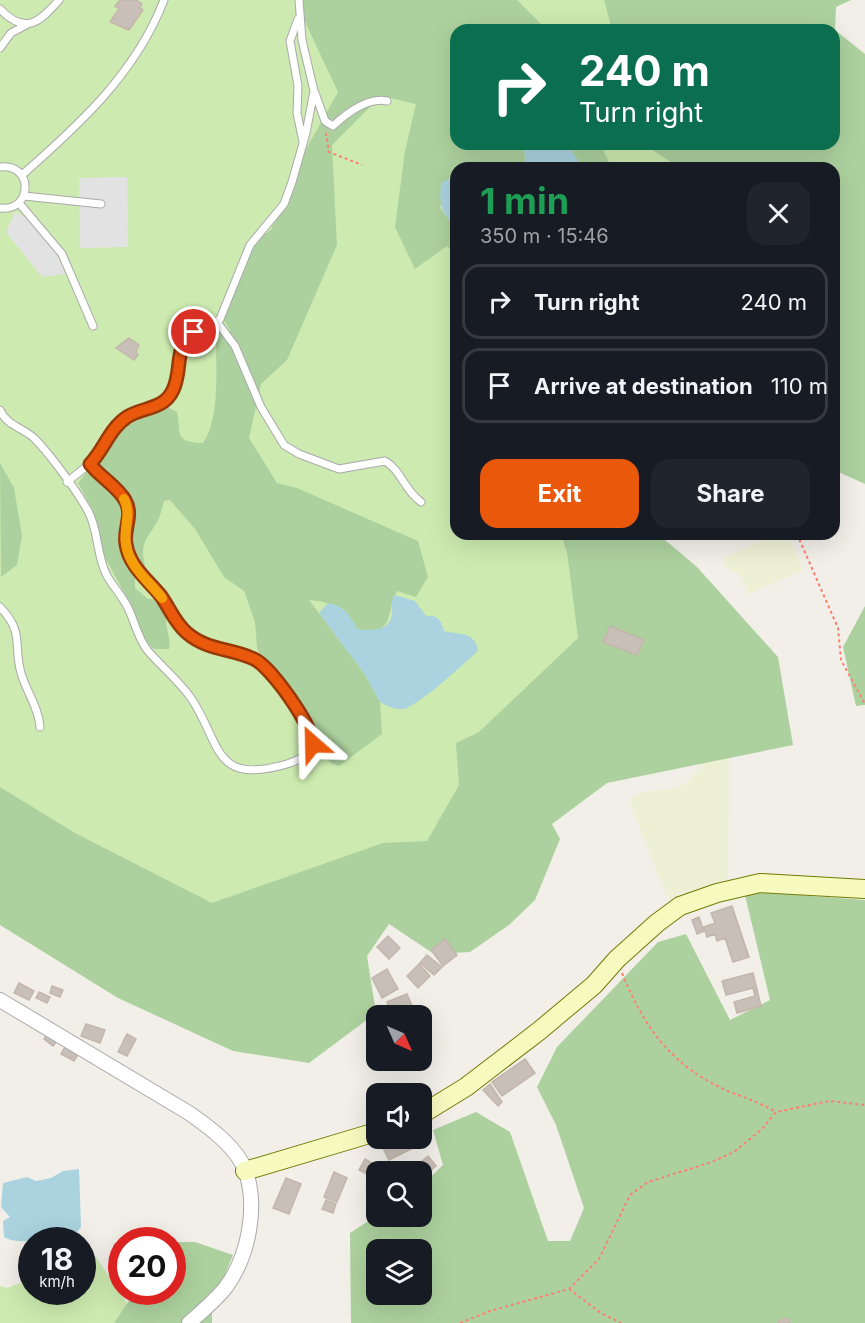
<!DOCTYPE html>
<meta charset="utf-8">
<style>
:root{--surface:#171b24;--page:#20242c;--text:#f1f3f6;--muted:#9ea1a6;--line:#363941;--accent:#ea580c}
body{margin:0;font-family:Inter,sans-serif;background:var(--page);color:var(--text);height:100vh;display:flex;flex-direction:column;font-size:22px;white-space:nowrap}
*{box-sizing:border-box;margin:0}
p{font-size:20px;color:var(--muted)}
.icon{flex:none;width:33px;height:33px;fill:none;stroke:currentColor;stroke-width:2;stroke-linecap:round;stroke-linejoin:round}
.map{position:relative;flex:1;overflow:hidden}
.drawer{position:absolute;left:450px;top:162px;width:390px;height:378px;display:flex;flex-direction:column;background:var(--surface);border-radius:18px;box-shadow:0 6px 24px #0002}
.drawer>*{flex:none}
.hud{position:absolute;left:450px;top:24px;width:390px;height:126px;border-radius:18px;box-shadow:0 6px 24px #0002;background:#0b6e4f;color:#fff;overflow:hidden}
.needle{width:39px;rotate:135deg}
.tools{position:absolute;left:366px;top:1005px;display:grid;gap:12px}
.tools a{display:grid;place-items:center;width:66px;height:66px;border-radius:12px;background:var(--surface);box-shadow:0 6px 24px #0002;font-size:30px}
.speed{position:absolute;left:18px;top:1227px;display:flex;gap:12px;font-size:30px;font-weight:700;text-align:center}
.speed>*{display:grid;place-content:center;width:78px;height:78px;border-radius:50%;background:var(--surface);box-shadow:0 6px 24px #0002;line-height:1}
.speed small{font-size:15px;font-weight:400}
.speed .limit{border:9px solid #d22;background:#fff;color:#111}
.pin{position:absolute;display:grid;place-items:center;width:51px;height:51px;color:#fff;margin:-26px;border:3px solid #fff;border-radius:50%;box-shadow:0 2px 6px #0007}
.me{position:absolute;width:66px;margin:-33px;rotate:335deg;stroke-linejoin:round;filter:drop-shadow(0 0 4px #0008)}
.turn{display:flex;align-items:center;gap:21px;height:126px;padding:0 30px;font-size:27px}
.turn .icon{width:78px;height:78px;stroke-width:2.5}
.turn b{display:block;font-size:42px;line-height:51px}
.round{display:grid;place-items:center;flex:none;width:63px;height:63px;border-radius:18px;background:var(--page)}
.head{display:flex;align-items:center;justify-content:space-between;height:102px;padding:0 30px}
h1{font-size:36px;font-weight:700;line-height:45px;color:#1e9e55}
.cta{display:flex;gap:12px;margin-top:auto;padding:12px 30px}
.cta a{flex:1;height:69px;border-radius:18px;background:var(--accent);color:#fff;font-size:24px;font-weight:700;line-height:69px;text-align:center}
.cta a+a{background:var(--page);color:var(--text)}
ul{padding:0;list-style:none}
li{display:flex;align-items:center;gap:18px;height:75px;margin:0 12px 9px;padding:0 18px;border:3px solid var(--line);border-radius:18px}
li div{flex:1}
li b{display:block;font-size:22px}
li em{font-style:normal}
.map>svg:first-child{display:block}
</style>
<div class="map">
<svg width="865" height="1323" viewBox="0 0 865 1323">
<rect width="100%" height="100%" fill="#f2efe9"/>
<!-- farmland -->
<path fill="#eef0d5" d="M776,534H788L803,570L749,594L740,576L725,566L723,558Z
M729,756L728,878L723,883L673,902L665,893L629,800L639,793L675,788L686,783L710,757Z"/>
<!-- grass -->
<path fill="#cdebb0" d="M0,0H800L708,30H456V144H834L865,67L828,168H456V534H638L685,668L357,911L276,994L0,851Z
M96,1257L130,1308L120,1323H0V1286L7,1288L31,1279L32,1292H82L83,1262Z"/>
<!-- forest -->
<path fill="#add19e" fill-rule="evenodd" d="M302,0H517L547,30H456V144H524L525,161L528,168H456V177L449,178L440,208L456,229V254L447,246L415,269L395,227L405,151L416,104L381,96L332,145L337,245L287,360L261,384L249,438L277,483L297,488L418,541L428,577L416,597L397,591C385,614 396,636 357,629C346,608 332,602 309,600L364,673L380,702L382,734L339,766L331,763L320,751L294,705L262,660L257,648L255,622L244,591L224,577L195,529L170,500L164,501C162,508 161,514 158,520C148,539 139,541 145,565L143,569L140,566L135,567V588L148,599H157L167,610C163,627 172,637 169,649H155L147,644L133,609L103,554L93,510L78,483L86,473L100,476C100,472 97,467 98,463C103,431 142,420 163,405L177,412C182,432 172,442 203,443C220,419 216,369 216,340L219,332L227,336L230,330L223,319L252,251L260,237L271,230L300,160L338,92L298,7Z
M604,0H851L836,7L835,30L865,54V484L834,470V168H680L643,144H834V30H612Z
M568,144H600L612,168H582Z
M0,463L14,488L22,535L17,565L1,577Z
M561,534H658L697,567L778,657L793,745L607,783L552,824L560,839L535,900L509,925L470,952L434,954L389,924L367,956L376,1013L309,1063L233,1051L118,998L0,925V787L75,833L212,903L383,843L427,841L459,785L456,743L479,732L578,638L567,552Z
M865,606V705L856,706L843,647Z
M744,891L865,900V1323H351L350,1233L376,1216H422V1185L443,1165L433,1130L476,1112L510,1132L548,1241H570L584,1208L556,1125L537,1087L557,1047L658,942L686,934L730,1020L770,1000ZM376,1250H422V1294H376Z
M173,1242H195L233,1255L212,1307V1323H114L131,1298L127,1292H172Z
M114,1243H121V1282L109,1262Z"/>
<!-- parking -->
<path fill="#e2e2e2" d="M127,177L128,247L80,248L79,178Z
M15,212L31,220L54,249L66,274L42,277L6,232Z"/>
<!-- water -->
<path fill="#aad3df" d="M524,144H568L582,168H528L525,161Z
M456,177V229C443,213 437,204 442,182Z
M394,595L415,601L426,616C438,614 441,621 444,631C459,635 475,631 478,651C465,663 417,707 403,709C395,710 387,706 380,702L364,673L319,613L328,603C344,606 350,615 357,629C369,631 389,632 392,615C393,607 390,604 394,595Z
M79,1169L81,1227L77,1232C59,1237 20,1247 4,1237L3,1221L10,1217L1,1207L3,1183L27,1177L36,1181L51,1178L63,1171Z"/>
<!-- building -->
<path fill="#c7bfb8" stroke="#c4b6ab" stroke-width="1.5" d="M120,0H136L142,4L140,8L143,10L129,30L110,22L119,9L115,6Z
M129,338L139,345L136,352L138,355L134,360L116,348Z
M610,626L644,640L637,655L603,642Z
M732,906L749,957L733,962L725,938L717,941L715,934L707,937L704,927L715,923L711,913Z
M699,917L704,931L697,934L692,920Z
M388,936L400,948L389,959L377,947Z
M445,939L457,955L443,966L431,950Z
M427,955L442,967L434,975L420,963Z
M419,964L430,976L418,988L407,976Z
M387,969L398,989L382,998L372,978Z
M753,973L761,1006L737,1013L734,1002L755,996L753,988L726,995L722,981Z
M19,983L34,991L29,1000L14,993Z
M52,986L63,990L60,997L50,993Z
M39,992L50,997L47,1003L36,998Z
M407,994L413,1008L392,1016L387,1002Z
M86,1024L105,1030L100,1043L81,1036Z
M48,1033L58,1040L53,1046L44,1039Z
M127,1034L136,1039L127,1056L118,1052Z
M66,1045L79,1053L74,1061L61,1054Z
M525,1059L535,1073L502,1096L492,1082Z
M490,1084L502,1102L498,1106L483,1090Z
M401,1138H419L421,1144L389,1160L383,1148Z
M428,1156L436,1166L422,1178V1172H409Z
M365,1159L386,1172H376V1179L359,1170Z
M334,1172L347,1178L337,1202L324,1197Z
M286,1178L301,1184L289,1214L273,1208Z
M326,1200L336,1204L333,1213L322,1209Z
M788,1318L790,1323H778V1321Z"/>
<g fill="none" stroke-linecap="round" stroke-linejoin="round">
<!-- lane casing -->
<g stroke="#a9a9a9" stroke-width="9">
<path id="lane" d="M0,9C25,35 39,23 59,0
M298,19L290,41L298,86L297,113L303,142
M0,48L11,33L26,25
M315,93L325,121L333,126C347,113 368,97 387,101
M0,167C34,163 33,212 0,208
M22,175C80,124 136,73 164,0
M24,196L101,204
M19,203L62,254L93,326
M217,322L235,346L261,407L284,445L299,454L339,469L385,461C401,470 404,490 421,502
M0,410C6,425 23,428 34,438C50,454 77,491 88,511C99,531 96,555 107,576C113,586 121,595 127,606C135,621 137,638 148,651C162,667 179,681 191,698C222,744 212,786 287,764C300,760 313,754 312,738C302,717 273,668 252,658C224,646 206,653 182,628C173,619 169,607 162,597C149,580 130,568 126,545C123,530 134,515 125,500C117,486 100,476 90,464
M67,482L92,462L116,426L125,419L166,401L177,378L178,359L185,340L220,319L250,245L284,204L292,182L306,133L314,91L302,40L299,0
M0,607C25,633 13,645 21,673C26,691 39,708 40,727"/>
</g>
<!-- street casing -->
<g stroke="#a9a9a9" stroke-width="16">
<path id="street" d="M0,1000L189,1113C209,1127 238,1148 246,1172C258,1209 248,1257 226,1287C216,1300 201,1312 189,1323"/>
</g>
<!-- secondary casing -->
<g stroke="#707d05" stroke-width="20">
<path id="secondary" d="M422,1114L466,1087L539,1031L594,985L617,959L657,923L680,906L717,893L760,883L865,889
M245,1171L376,1132"/>
</g>
<!-- path -->
<path stroke="#fa8072" stroke-width="2" stroke-dasharray="3 3" stroke-linecap="butt" d="M326,133L329,152L362,165
M797,534L838,628L841,660L865,704
M622,973C645,1030 673,1067 730,1092C746,1098 761,1103 776,1112
M569,1289L601,1313L621,1323
M460,1323L490,1311L569,1289L599,1259L630,1195L648,1182L712,1162L734,1152L762,1129L776,1112L829,1101L865,1105"/>
<!-- lane -->
<use href="#lane" stroke="#fff" stroke-width="7"/>
<!-- street -->
<use href="#street" stroke="#fff" stroke-width="14"/>
<!-- secondary -->
<use href="#secondary" stroke="#f7fabf" stroke-width="18"/>
</g>
<g fill="none" stroke-linecap="round" stroke-linejoin="round">
<!-- route casing -->
<g stroke="#983908" stroke-width="15">
<path id="route" d="M194,332C173,348 183,369 173,390C164,410 142,407 127,417C109,429 104,450 90,464C100,477 117,486 125,500C134,515 123,529 126,544C129,566 148,580 161,596C170,609 175,623 187,633C208,651 231,648 254,659C271,667 312,725 313,744"/>
</g>
<!-- route -->
<use href="#route" stroke="#ea580c" stroke-width="10"/>
<!-- slow -->
<path stroke="#f59e0b" stroke-width="10" d="M124,499C132,515 123,528 126,544C129,567 149,581 162,598"/>
</g>
</svg>
<div class="tools">
<a><svg class="needle" viewBox="-14 -14 28 28"><path d="M0-13l5 13h-10z" fill="#e53935"/><path d="M0 13l5-13h-10z" fill="#9ea1a6"/></svg></a>
<a><svg class="icon" aria-label="sound" viewBox="0 0 24 24"><path d="M4 9h4l5-4v14l-5-4H4zM17 9q2 3 0 6"/></svg></a>
<a><svg class="icon" aria-label="search" viewBox="0 0 24 24"><circle cx="10" cy="10" r="6"/><path d="M15 15l6 6"/></svg></a>
<a><svg class="icon" aria-label="layers" viewBox="0 0 24 24"><path d="M12 4l9 5-9 5-9-5zM3 14l9 5 9-5"/></svg></a>
</div>
<div class="speed"><div>18<small>km/h</small></div><div class="limit">20</div></div>
<div class="pin" style="left:194px;top:332px;background:#d93025"><svg class="icon" aria-label="arrive" viewBox="0 0 24 24"><path d="M6 21V4h12l-3 4 3 4H6"/></svg></div>
<svg class="me" style="left:313px;top:744px" viewBox="-20 -20 40 40"><path d="M0-17L14 15 0 8-14 15z" fill="#ea580c" stroke="#fff" stroke-width="4"/></svg>
<div class="hud">
<div class="turn"><svg class="icon" aria-label="right" viewBox="0 0 24 24"><path d="M7 20v-9h11M14 6l5 5-5 5"/></svg><div><b>240 m</b>Turn right</div></div>
</div>
<section class="drawer">
<div class="head"><div><h1>1 min</h1><p>350 m · 15:46</p></div><a class="round"><svg class="icon" aria-label="close" viewBox="0 0 24 24"><path d="M6 6l12 12M18 6L6 18"/></svg></a></div>
<ul>
<li><svg class="icon" aria-label="right" viewBox="0 0 24 24"><path d="M7 20v-9h11M14 6l5 5-5 5"/></svg><div><b>Turn right</b></div><em>240 m</em></li>
<li><svg class="icon" aria-label="arrive" viewBox="0 0 24 24"><path d="M6 21V4h12l-3 4 3 4H6"/></svg><div><b>Arrive at destination</b></div><em>110 m</em></li>
</ul>
<div class="cta"><a>Exit</a><a>Share</a></div>
</section>
</div>
